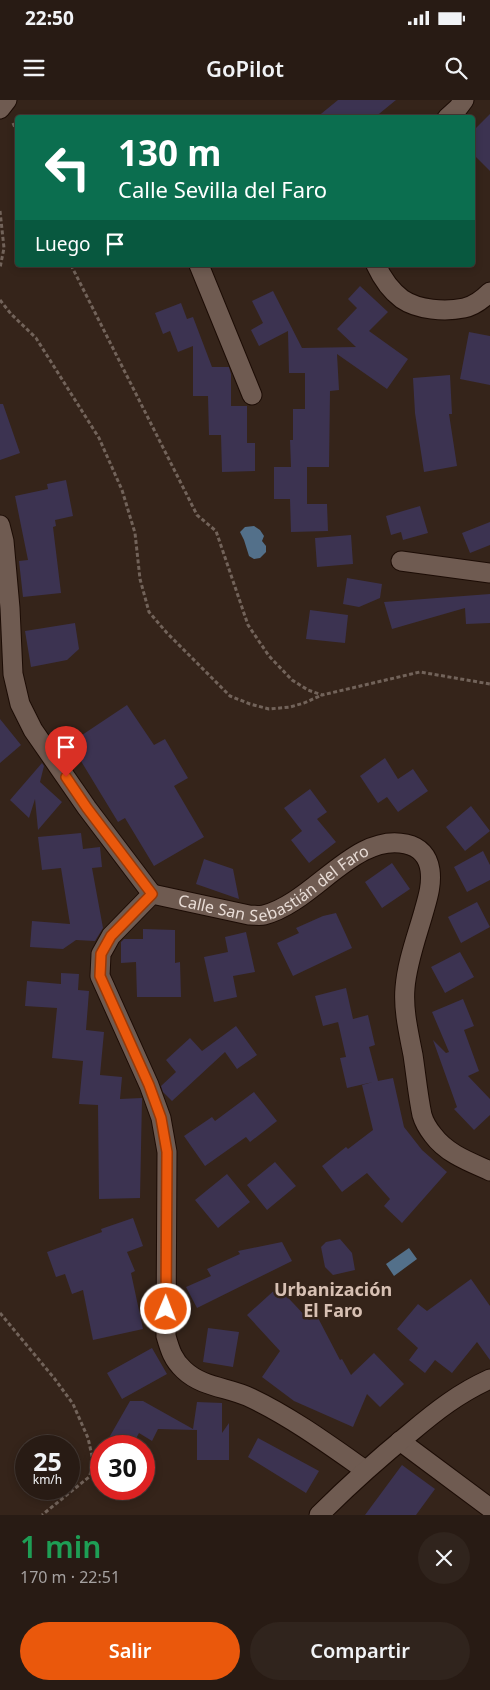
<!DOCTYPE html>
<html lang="es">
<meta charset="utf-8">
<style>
:root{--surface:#281b14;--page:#30241d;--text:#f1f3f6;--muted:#a5a1a0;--line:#443934;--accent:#ea580c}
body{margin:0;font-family:"Noto Sans",sans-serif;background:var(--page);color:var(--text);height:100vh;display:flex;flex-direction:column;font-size:19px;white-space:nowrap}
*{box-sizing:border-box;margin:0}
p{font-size:16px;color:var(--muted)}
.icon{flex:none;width:28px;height:28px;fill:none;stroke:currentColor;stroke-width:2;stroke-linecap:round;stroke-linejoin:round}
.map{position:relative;height:1415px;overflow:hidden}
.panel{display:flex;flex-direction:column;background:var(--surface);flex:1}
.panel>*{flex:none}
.hud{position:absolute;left:15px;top:15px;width:460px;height:152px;border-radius:5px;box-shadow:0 2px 8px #0003,0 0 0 1px var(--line);background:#0b6e4f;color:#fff;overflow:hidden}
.speed{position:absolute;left:15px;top:1335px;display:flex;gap:10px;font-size:25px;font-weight:700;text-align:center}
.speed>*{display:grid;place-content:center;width:65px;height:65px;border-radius:50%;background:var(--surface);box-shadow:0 2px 8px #0003,0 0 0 1px var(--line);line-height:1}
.speed small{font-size:12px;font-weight:400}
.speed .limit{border:8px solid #d22;background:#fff;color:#111}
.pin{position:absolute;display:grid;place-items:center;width:42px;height:42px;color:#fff;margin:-51px -21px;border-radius:50% 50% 50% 0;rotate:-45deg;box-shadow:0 0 5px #0007}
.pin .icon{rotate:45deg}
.me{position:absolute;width:55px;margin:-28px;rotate:1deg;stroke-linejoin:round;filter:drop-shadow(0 0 4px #0008)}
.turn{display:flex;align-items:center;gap:18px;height:105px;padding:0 20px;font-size:22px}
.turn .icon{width:65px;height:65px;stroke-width:2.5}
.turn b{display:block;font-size:35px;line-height:42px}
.then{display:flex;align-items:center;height:48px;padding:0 20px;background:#0003;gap:10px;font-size:19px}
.round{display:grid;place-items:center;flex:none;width:52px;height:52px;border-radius:26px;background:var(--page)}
.headline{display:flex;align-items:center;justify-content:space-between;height:85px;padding:0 20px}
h1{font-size:30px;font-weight:600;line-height:38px;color:#1e9e55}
.primary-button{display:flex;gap:10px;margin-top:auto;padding:10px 20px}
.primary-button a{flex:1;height:58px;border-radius:30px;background:var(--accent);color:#fff;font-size:20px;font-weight:600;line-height:58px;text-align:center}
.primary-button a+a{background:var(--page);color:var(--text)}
.status{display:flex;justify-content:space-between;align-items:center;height:35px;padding:0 25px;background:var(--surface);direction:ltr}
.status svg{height:14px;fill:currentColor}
header{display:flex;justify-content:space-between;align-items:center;height:65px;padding:0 20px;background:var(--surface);font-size:22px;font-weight:600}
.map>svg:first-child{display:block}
</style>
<div class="status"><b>22:50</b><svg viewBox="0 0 49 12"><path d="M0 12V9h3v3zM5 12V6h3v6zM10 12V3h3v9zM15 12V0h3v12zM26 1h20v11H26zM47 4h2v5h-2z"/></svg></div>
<header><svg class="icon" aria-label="menu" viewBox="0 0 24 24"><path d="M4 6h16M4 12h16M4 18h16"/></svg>GoPilot<svg class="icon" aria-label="search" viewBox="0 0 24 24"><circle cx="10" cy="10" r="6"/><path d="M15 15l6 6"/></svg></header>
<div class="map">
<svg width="490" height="1415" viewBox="0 0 490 1415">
<rect width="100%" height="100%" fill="#35241a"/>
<!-- water -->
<path fill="#53708a" d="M254,426L260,430L264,436L262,441L266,446V452L260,458L254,459L249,456L244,440L240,432L245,427Z
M409,1148L417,1159L394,1176L386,1164Z"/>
<!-- building -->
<path fill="#3c3351" d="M338,0H396L374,18H316Z
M490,14V71L472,53V32Z
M360,186L388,212L369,231L408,259L387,289L337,254L339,290L330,291L329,367H291L290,340H293V309H305V273H289L288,231L259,246L251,230L263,223L252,201L273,191L302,248L356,247L337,229L357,208L348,199Z
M181,203L187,219L193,217L212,267H229L231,274V306H247V343H255V371L222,372L221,335H209L208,296H193V246L178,252L170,231L163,234L155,213Z
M469,232L490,236V285L460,279Z
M450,275L452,314H449L457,366L424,372L415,313L413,278Z
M0,304H3L20,353L0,360Z
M274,367H307V404H327L328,431L291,432L290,399H274Z
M66,380L73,416L55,420L56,426L53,427L61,493L23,497L19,461L28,460L15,396L48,389L47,384Z
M420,406L428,433L403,440L401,432L391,435L386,416Z
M490,422V445L470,453L462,433Z
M351,435L353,464L317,467L315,438Z
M347,478L382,484L380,498L359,507L343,504Z
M490,494V523L466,524L465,508L392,529L384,502Z
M310,510L348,515L345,543L306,539Z
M75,523L79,549L67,560L31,567L25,531Z
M127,605L154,645L165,639L188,678L174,686L204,737L154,766L125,718L118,722L70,643Z
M0,619L21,645L0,663Z
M385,658L398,679L413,669L428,691L398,712L387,697L378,703L360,676Z
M42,663L44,666L40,682L62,702L38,730L35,699L29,718L10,700Z
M310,689L327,712L317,719L336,742L309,763L291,740L302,731L284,708Z
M471,706L490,731L465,751L446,727Z
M81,733L83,749L100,747L102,767L92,768L103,828L95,841L76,840L63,849L30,847L32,821L70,824L61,768L42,770L38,737Z
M483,751L490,765V780L467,792L454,767Z
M204,759L233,769L239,799L196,784Z
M392,763L410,789L382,808L365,782Z
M477,802L490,827L461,843L448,817Z
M336,813L352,848L293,876L277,843L299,833L296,828L323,816Z
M143,829L175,830V863L180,862L181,897H137L136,862L121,863V842L124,839H143Z
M246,832L255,872L233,876L237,897L214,902L204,857L228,852L225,837Z
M460,852L474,877L445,893L431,867Z
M61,873L79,874L78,890L89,891L86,930L104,932L100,975L122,977L120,999L142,998L140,1098L99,1099L98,1005L79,1004L83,961L52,958L57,908L25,906L27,881L61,884Z
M346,888L353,919L368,915L375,945L369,947L378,981L393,978L404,1027L422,1050L447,1072L402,1123L384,1106L390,1099L367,1073L342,1092L322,1066L346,1047L348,1049L373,1030L362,985L373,982L347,988L340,958L346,957L338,922L342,921L323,926L315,896Z
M463,899L474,926L464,930L479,971L468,976L490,999V1015L474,1030L454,1009L457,1007L433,940L446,953L449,952L432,912Z
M236,926L257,955L237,969L225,952L172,1001L163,992L161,986L176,972L166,960L190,938L202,951Z
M254,992L277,1021L250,1042L246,1037L205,1066L184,1036L212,1017L215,1021Z
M275,1062L296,1086L267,1110L247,1085Z
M227,1074L250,1102L218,1128L195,1100Z
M133,1118L143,1146L127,1152L135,1171L131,1173L143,1229L93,1240L83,1190L72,1194L65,1174L56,1177L47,1152L102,1132L101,1129Z
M340,1139L352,1153L355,1170L333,1175L325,1167L321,1147L326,1142Z
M282,1142L292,1161L197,1208L186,1187L211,1176L207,1169L240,1154L238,1151Z
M471,1179L490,1206V1260L477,1242L452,1273L435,1260L425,1273L409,1260L418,1248L397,1229L418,1204L427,1211Z
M278,1187L309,1220L317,1216L340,1260L342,1259L351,1275L374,1253L404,1284L380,1307L367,1294L353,1327L294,1301L262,1277L280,1251L247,1215Z
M208,1228L239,1232L233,1267L203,1262Z
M152,1248L167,1274L122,1299L107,1273Z
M130,1301H143L193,1329L197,1302L222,1303V1333L229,1323V1360H197V1330L158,1329L152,1341L139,1333L132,1346H128L110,1336Z
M258,1338L319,1371L306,1393L248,1357Z
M402,1365L435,1389L416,1415H365Z"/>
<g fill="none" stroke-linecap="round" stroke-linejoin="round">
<!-- street casing -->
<g stroke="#1c0c05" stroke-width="21">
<g id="street">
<path d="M0,9L7,0"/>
<path d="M447,18L458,8L464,0"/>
<path d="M199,165L252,295"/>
<path d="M376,165C382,178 390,190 402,199C418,210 445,212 464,208C474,206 483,199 490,192"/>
<path d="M0,425L4,441L10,508L13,574L20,604L33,630L87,708L152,794"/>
<path d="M401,461L490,473"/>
<path d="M400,1341L490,1408"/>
<path id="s1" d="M365,1370C328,1344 291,1317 251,1298C229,1287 203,1288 184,1270C173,1260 170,1250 166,1236L167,1052L161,1018L149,985L100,876L101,854L111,836L152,794L249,815C254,815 260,816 264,815C313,803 355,732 406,744C420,747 428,756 430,770C432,784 428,797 424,811C417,836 407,862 405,888C403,910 409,934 413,955C416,975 418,996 422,1015C424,1022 429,1030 433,1035C447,1054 470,1062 490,1071"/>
<path d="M319,1415C348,1386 378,1359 410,1333C436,1311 459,1293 490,1279"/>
</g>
</g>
<!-- path -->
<path stroke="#72635a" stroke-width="3" stroke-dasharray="4 2.5" stroke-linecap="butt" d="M13,23L18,35
M0,111L4,148L0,168
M71,165L197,415L216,431L248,525L269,556L292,580L308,590L322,595L420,572L490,584
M0,200L11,214L36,238L99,338L122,390L135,433L140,479L149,512L167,533L230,596L250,604L269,609L290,607L304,603L322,595
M0,1213L54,1278L73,1304L88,1338L94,1365L89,1377L42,1415"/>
<!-- street -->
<use href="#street" stroke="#6f5b51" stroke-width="19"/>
</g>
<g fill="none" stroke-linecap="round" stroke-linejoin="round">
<!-- route casing -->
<g stroke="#983908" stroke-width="12">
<path id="route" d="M66,677L87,708L152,794L111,836L101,854L100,876L149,985L161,1018L167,1052L166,1209"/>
</g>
<!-- route -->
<use href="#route" stroke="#ea580c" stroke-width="9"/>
</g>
<g text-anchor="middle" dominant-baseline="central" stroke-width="5" stroke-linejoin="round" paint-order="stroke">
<!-- street labels -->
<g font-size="16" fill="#e8dcd6" stroke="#35241a">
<text stroke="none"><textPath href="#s1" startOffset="854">Calle San Sebastián del Faro</textPath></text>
</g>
<!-- neighbourhood labels -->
<g font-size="18" font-weight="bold" fill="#d7c0b3" stroke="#35241a">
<text x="333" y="1189">Urbanización<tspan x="333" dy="21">El Faro</tspan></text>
</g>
</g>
</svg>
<div class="speed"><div>25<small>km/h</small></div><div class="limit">30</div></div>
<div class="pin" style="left:66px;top:677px;background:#d93025"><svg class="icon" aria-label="arrive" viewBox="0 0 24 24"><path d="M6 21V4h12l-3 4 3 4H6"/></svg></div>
<svg class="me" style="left:166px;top:1209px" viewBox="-20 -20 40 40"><circle r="17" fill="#ea580c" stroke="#fff" stroke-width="3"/><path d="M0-11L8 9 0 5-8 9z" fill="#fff"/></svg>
<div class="hud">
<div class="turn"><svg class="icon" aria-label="left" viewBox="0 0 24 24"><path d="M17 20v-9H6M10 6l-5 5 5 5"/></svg><div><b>130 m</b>Calle Sevilla del Faro</div></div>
<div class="then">Luego<svg class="icon" aria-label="arrive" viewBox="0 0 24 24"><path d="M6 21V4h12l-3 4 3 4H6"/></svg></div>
</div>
</div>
<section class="panel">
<div class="headline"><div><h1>1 min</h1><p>170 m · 22:51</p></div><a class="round"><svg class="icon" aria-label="close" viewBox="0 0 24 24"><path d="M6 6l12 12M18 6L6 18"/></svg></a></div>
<div class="primary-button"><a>Salir</a><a>Compartir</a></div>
</section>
